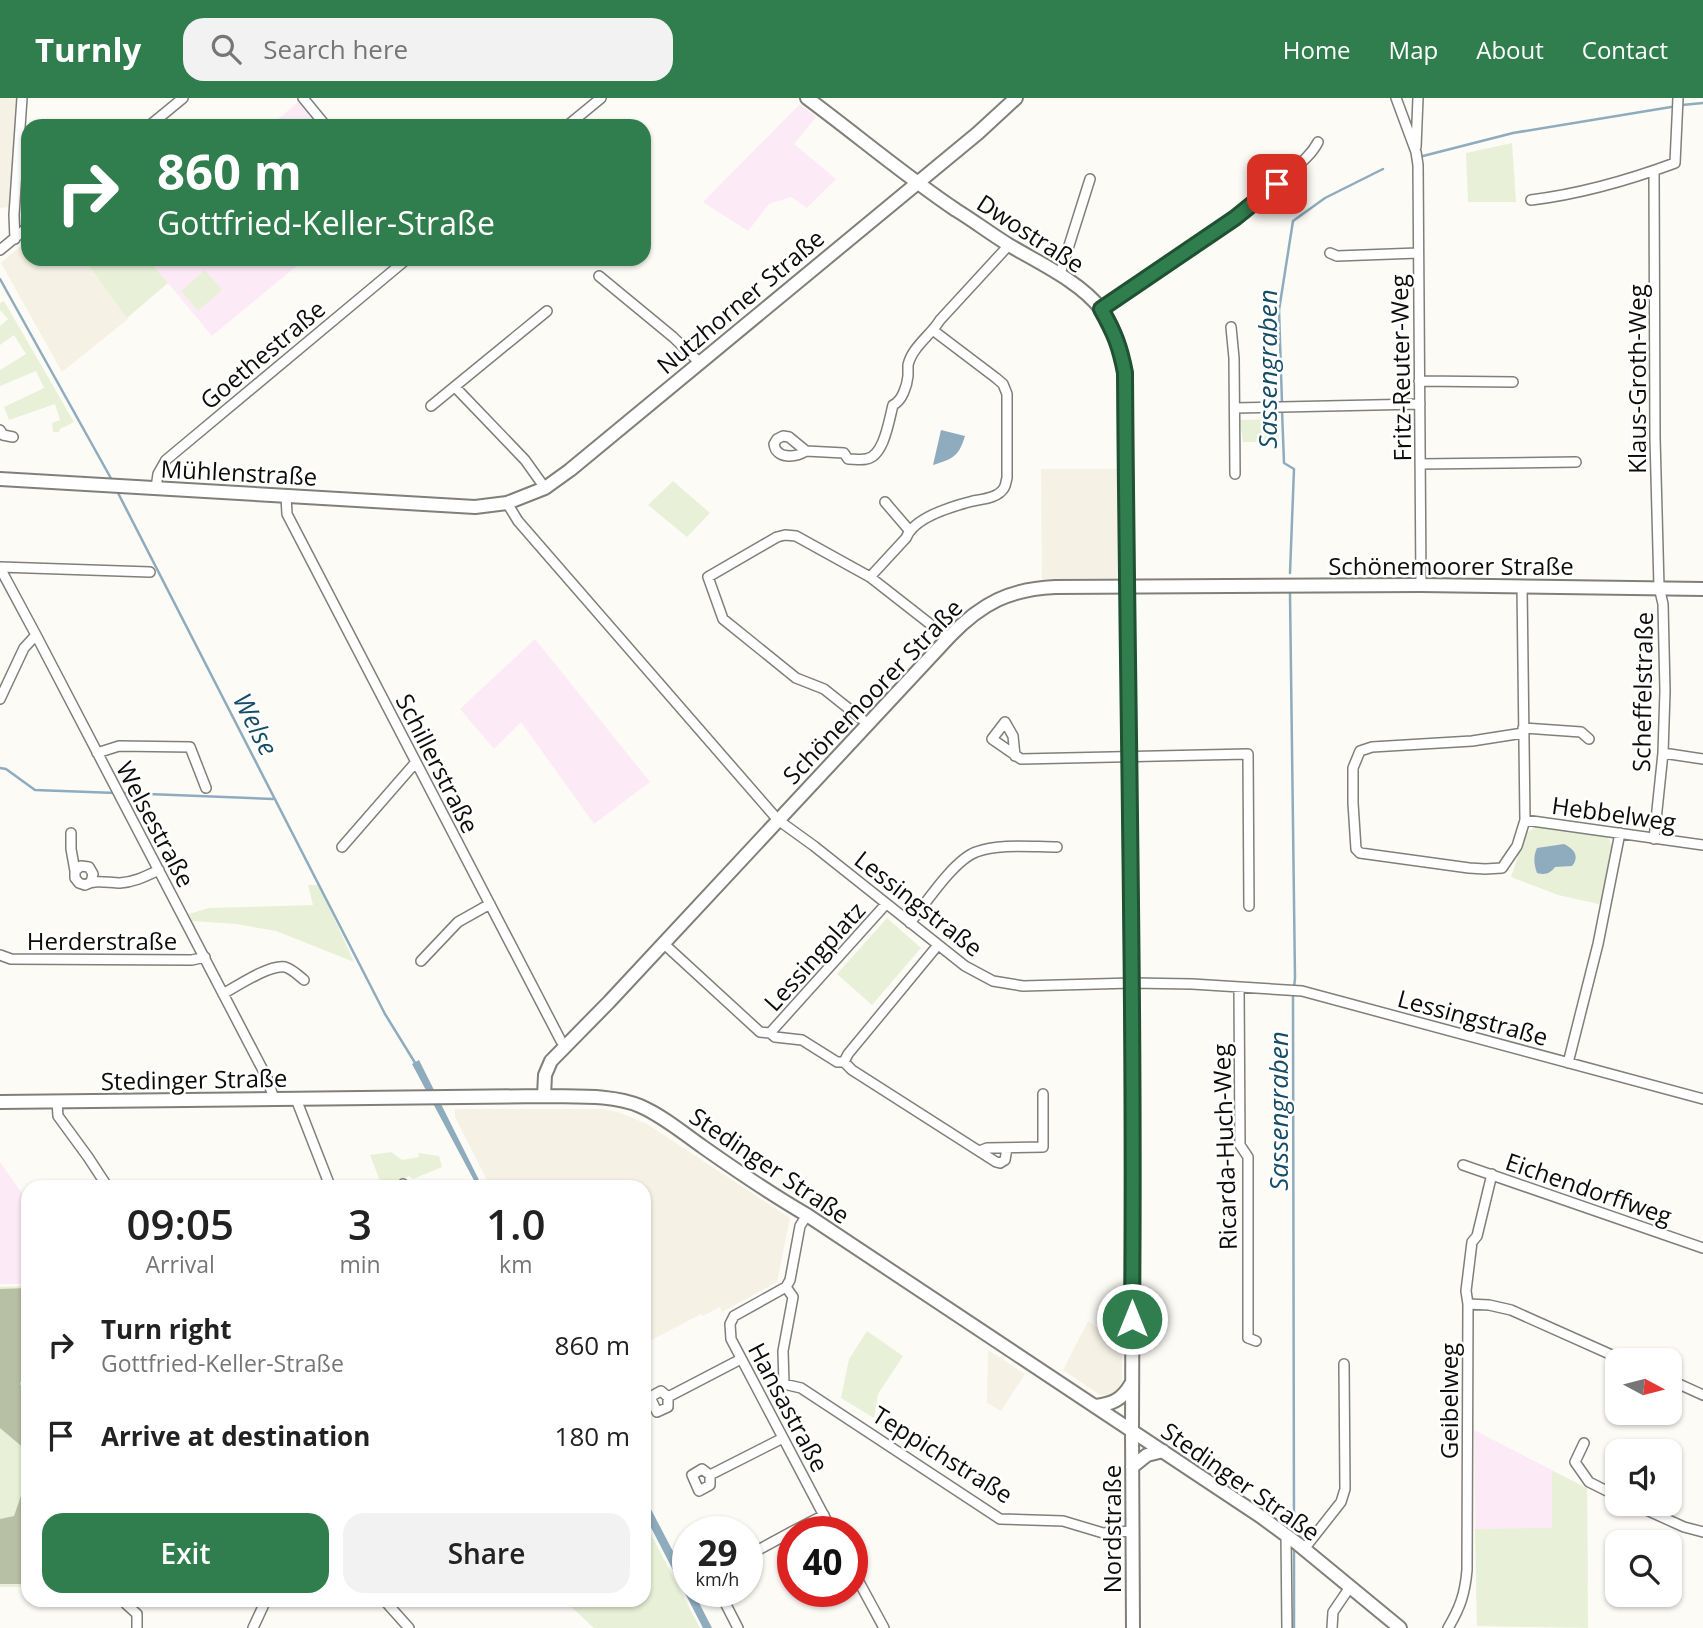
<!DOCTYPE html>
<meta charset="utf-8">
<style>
:root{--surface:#fff;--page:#f2f2f2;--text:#222;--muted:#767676;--accent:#307d4d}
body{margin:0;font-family:"Open Sans",sans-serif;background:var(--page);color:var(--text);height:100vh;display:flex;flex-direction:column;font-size:26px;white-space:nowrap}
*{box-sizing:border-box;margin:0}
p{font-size:23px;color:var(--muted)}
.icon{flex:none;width:38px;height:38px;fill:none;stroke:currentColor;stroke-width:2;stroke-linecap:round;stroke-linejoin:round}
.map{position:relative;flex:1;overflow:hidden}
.details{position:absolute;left:21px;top:1082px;width:630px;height:427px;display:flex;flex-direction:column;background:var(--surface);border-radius:21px;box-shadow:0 2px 5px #0004}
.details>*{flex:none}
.hud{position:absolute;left:21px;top:21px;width:630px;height:147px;border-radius:21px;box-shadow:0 2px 5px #0004;background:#307d4d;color:#fff;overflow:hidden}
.needle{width:46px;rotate:97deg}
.controls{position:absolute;left:1605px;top:1250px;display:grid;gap:14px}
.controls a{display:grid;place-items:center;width:77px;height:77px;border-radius:14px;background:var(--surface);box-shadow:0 2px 5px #0004;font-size:35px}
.speed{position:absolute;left:672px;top:1418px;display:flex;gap:14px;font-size:35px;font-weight:700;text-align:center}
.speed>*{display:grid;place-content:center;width:91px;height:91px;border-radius:50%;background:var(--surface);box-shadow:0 2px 5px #0004;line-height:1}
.speed small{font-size:18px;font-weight:400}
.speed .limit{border:10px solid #d22;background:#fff;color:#111}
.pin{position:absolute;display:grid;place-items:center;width:60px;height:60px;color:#fff;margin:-30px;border-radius:14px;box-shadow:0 4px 10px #0006}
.me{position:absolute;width:77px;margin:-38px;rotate:0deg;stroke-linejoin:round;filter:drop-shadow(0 0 5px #0008)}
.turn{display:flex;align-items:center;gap:24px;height:147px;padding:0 21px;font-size:32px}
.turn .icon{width:91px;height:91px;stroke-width:2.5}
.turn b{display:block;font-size:49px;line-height:60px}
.eta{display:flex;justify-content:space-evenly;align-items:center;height:119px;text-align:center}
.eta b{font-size:42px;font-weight:600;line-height:49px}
.action{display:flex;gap:14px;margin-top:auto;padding:14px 21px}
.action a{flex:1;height:80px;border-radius:21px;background:var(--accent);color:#fff;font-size:28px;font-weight:600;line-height:80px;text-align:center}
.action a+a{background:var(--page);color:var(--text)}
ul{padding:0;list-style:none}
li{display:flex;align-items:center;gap:21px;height:91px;padding:0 21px}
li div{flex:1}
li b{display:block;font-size:26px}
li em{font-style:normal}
header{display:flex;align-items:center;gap:42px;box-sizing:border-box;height:98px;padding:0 35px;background:var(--accent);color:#fff}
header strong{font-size:33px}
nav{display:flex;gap:38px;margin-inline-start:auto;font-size:24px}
.search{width:490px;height:63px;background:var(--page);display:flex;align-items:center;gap:18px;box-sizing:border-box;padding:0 24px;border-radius:21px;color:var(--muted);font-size:26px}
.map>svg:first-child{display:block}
</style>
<header>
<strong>Turnly</strong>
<div class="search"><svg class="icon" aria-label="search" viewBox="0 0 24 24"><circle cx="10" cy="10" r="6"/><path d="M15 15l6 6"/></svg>Search here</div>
<nav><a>Home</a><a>Map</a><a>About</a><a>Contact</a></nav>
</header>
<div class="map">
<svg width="1703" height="1530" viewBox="0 0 1703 1530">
<rect width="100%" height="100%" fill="#fcfbf6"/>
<!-- built -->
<path fill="#f5f1e5" d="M0,0H17L11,109L0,110Z
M28,142V161H84L128,221L62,274L1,165Z
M1041,371H1117V480L1042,481Z
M455,1011H601L618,1014L647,1026L790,1120L777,1184L722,1214L720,1209L703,1218L701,1216L644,1246V1088H490L455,1019Z
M1088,1223L1104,1234H1122V1283L1118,1291L1112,1297H1100L1063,1272Z
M988,1252L1025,1276L1001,1313L987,1305Z"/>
<!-- education -->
<path fill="#fcebf6" d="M298,4L318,28H270Z
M800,6L816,19L794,46L836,81L807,110L791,99L769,106L748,133L703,104Z
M148,161H305L212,238Z
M535,541L650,684L594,726L521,624L494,651L460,611Z
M0,1064L28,1104V1186H0Z
M1474,1332L1587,1390L1588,1483L1477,1528Z"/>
<!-- green -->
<path fill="#e8f1d7" d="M1512,45L1516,104H1468L1466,55Z
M84,161H148L168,185L127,220Z
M205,172L222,192L198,213L181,193Z
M4,203L74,324L60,331L59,334H53L52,325L60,322L55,306L9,322L4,309L44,290L36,273L0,288V272L26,256L14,237L0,247V228L8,221L0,212V205Z
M1279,321V344H1243L1240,322Z
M673,383L710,415L687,439L648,407Z
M1536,729L1608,739C1618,755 1607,789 1603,807L1558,797L1511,779L1526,735Z
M308,787H319L354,864L276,833L236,826L192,823L189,816L209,810L313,807Z
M887,820L921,850L872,907L837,876Z
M391,1054L402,1062L419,1059L418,1055L439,1058L442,1069L413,1081L409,1078L389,1088H382L370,1057Z
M28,1188V1284L21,1286L28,1297V1489H0V1189Z
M867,1233L903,1258L878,1296L874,1320L841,1300L849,1261Z
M1552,1373L1587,1390L1588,1530L1477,1528L1475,1431L1552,1430Z
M644,1423L700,1530H594L564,1502H644Z"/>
<!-- forest -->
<path fill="#b7c0a4" d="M28,1190V1282L21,1283L20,1286L28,1300V1486H0V1421L14,1418L23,1392L26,1352L0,1330V1191Z"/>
<!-- water -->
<path fill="#8eacbd" d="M941,332L965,338C959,358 953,361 933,367Z
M1564,746C1574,751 1580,758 1572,768L1555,769C1550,776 1545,777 1537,775C1534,766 1533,759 1537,750Z
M419,962L482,1088H477L412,966Z
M644,1398L688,1482V1493H693L712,1530H703L644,1416Z"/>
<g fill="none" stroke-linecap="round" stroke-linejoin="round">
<!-- stream -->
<path stroke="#8eacbd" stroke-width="2.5" d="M1682,7L1703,5
M1423,58L1513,35L1671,9
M0,181L113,384
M1282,305L1279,212L1293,123L1325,100L1383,71
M1282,312L1284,365L1294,371L1290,475
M117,393L385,916L417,968
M1290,496L1295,880L1294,890
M0,670L6,671L35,692L116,695
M123,695L273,701
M1293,896L1294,1439
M1294,1449V1530"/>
<!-- street casing -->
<g stroke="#807f7a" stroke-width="12">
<path id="street" d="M303,0L326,28
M1396,0L1416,54L1418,67L1421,487
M149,28L183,0
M567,28L601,0
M1416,49L1418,0
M1654,73L1655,340L1659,489L1663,506L1665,593L1663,655L1654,741
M1531,102C1580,96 1629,82 1675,65L1678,0
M15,141L14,117L22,0
M0,152L28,129
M1330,155L1337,158L1418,155
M1060,176L1090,81
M599,178L673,239L699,264
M1100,211C1163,169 1230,130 1285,79C1297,68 1311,58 1318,44
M1231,229L1234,260L1235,376
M1419,283L1513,284
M455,289L525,362L545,390
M431,308L547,213
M1235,310L1420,306
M0,332L3,337L13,339
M806,353C795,360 776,361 774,346L777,341L783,338L789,339L806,353L844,355L848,361C854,361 861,362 866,361C884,359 889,322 893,307C902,303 907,288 908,278C908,275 908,271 908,267C912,249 931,237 940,222L1009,147
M1420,366L1576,364
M156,390L158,376L166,362L407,161
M286,398L287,416L561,943L566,947
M885,404L909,432
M507,405L518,423L778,722L814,748L965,868L993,883L1023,888L1132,885L1192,886L1302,893L1703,1001
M0,469L150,474
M0,470L36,537L267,980L274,1001
M870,479L906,440C914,419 953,408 973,403C983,401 998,400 1004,390C1006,387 1006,383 1007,380V296L1003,286L996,280L934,233
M1522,488L1525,722
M0,601L24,550L36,537
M868,626L824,591L796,580L723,521L708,479L777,439L785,437L796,438L870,479L948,540
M1523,630L1581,634L1589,641
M1523,635L1472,643L1372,649L1360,653L1353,670V705L1356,751L1360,755L1469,770L1485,771L1502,770L1517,748L1525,722L1703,747
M97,655L119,648L190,649L206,690
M1663,655L1703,661
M1015,658L1013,638L1005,624L992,641L1021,661L1248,656L1249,808
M71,735V751L75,773
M342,749L416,664
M91,784L93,776L89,769L81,768L75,773V780L79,785L85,787C96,781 108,785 120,785C135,784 146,778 159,772
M910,825C926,805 954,762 976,754C999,745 1033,749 1057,749
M663,845L760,934L770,935L775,939L802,942L837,964H844L852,972L996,1064L1000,1065L1005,1062L1007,1050
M0,857L11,861L192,862L205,859
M421,863L458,824L490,806
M1239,889L1240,1047L1248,1059V1240L1256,1243
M223,896C237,888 270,866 285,869C292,871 298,877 304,882
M770,935L886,806
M844,964L848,956L938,847
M1568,965L1598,846L1620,735
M296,1001L330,1088
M57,1003L58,1018L88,1059L107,1088
M979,1053L987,1050L1043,1049V996
M1463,1067L1703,1150
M403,1086L404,1088
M807,1117L800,1128L790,1182L786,1189L734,1218L730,1226L731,1241L832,1433
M786,1189L793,1199L783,1253L784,1286L801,1290L1000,1421L1063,1423L1103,1435L1132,1433
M1468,1206L1489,1207L1511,1212L1623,1262
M1670,1282L1703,1297
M668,1299V1309L657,1314L650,1299L661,1293L668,1299L741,1261
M1584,1345L1575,1364L1589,1384L1617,1398
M710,1377V1387L699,1393L692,1377L702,1371L710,1377L783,1340
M1631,1405L1684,1429L1703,1434
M793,1433L824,1417
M1286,1436L1287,1530
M1304,1451L1341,1404L1345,1391L1344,1266
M747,1458L793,1433
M852,1471L884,1530
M719,1493L738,1530
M384,1502L409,1530
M126,1506L137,1516V1530
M253,1530L266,1502
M1332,1530L1333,1514L1350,1489
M1448,1530C1460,1510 1465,1496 1467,1472L1468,1206L1466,1193L1472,1144L1477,1138L1492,1076"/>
</g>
<!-- secondary casing -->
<g stroke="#807f7a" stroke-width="16">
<path id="secondary" d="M807,0C857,37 904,77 956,112C974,123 991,136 1009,147C1039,165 1079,183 1101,211C1115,229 1121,252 1125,275L1133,1048L1132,1333L1133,1530
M0,381L475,409L507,405L545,390L570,372L978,35L1016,0
M544,998L545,977L551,963L609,904L950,538C982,505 1010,491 1055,489L1421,487L1703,491
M0,1004L544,998C575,999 611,996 640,1008C663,1018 683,1035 703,1049C737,1073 771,1096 807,1117L1260,1418L1298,1446L1400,1530
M1095,1308C1112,1306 1122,1302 1131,1286
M1132,1369L1147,1357L1163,1353"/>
</g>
<!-- street -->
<use href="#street" stroke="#fff" stroke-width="9"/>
<!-- secondary -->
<use href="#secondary" stroke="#fff" stroke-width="12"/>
</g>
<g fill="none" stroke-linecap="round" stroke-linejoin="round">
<!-- route casing -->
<g stroke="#1f5132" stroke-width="18">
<path id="route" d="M1132,1221C1135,905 1127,590 1125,275C1120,248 1114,234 1101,211L1235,120L1277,86"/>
</g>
<!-- route -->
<use href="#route" stroke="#307d4d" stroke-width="12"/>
</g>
<g text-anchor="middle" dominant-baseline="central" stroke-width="5" stroke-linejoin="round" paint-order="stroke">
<!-- street labels -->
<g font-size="24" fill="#0c0c0a" stroke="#fff">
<text transform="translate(1031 135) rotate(33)">Dwostraße</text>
<text transform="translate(740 203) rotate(-40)">Nutzhorner Straße</text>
<text transform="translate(262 256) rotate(-40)">Goethestraße</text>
<text transform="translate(1400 270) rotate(-91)">Fritz-Reuter-Weg</text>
<text transform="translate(1636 281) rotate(-90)">Klaus-Groth-Weg</text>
<text transform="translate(239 374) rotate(3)">Mühlenstraße</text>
<text x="1451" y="467">Schönemoorer Straße</text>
<text transform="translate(872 593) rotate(-46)">Schönemoorer Straße</text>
<text transform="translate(1642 594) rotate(-89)">Scheffelstraße</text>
<text transform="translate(438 665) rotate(63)">Schillerstraße</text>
<text transform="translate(1614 715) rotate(8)">Hebbelweg</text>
<text transform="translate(156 726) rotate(62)">Welsestraße</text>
<text transform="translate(919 805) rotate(38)">Lessingstraße</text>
<text x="102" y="842">Herderstraße</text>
<text transform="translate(814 858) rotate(-48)">Lessingplatz</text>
<text transform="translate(1473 919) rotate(15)">Lessingstraße</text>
<text transform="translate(194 981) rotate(-1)">Stedinger Straße</text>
<text transform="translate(1224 1049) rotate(-92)">Ricarda-Huch-Weg</text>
<text transform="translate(770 1067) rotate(34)">Stedinger Straße</text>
<text transform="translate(1589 1090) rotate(19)">Eichendorffweg</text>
<text transform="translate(1448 1303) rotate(-90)">Geibelweg</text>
<text transform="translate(789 1309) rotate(62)">Hansastraße</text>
<text transform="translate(943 1356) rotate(32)">Teppichstraße</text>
<text transform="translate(1241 1383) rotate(35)">Stedinger Straße</text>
<text transform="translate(1111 1431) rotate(-90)">Nordstraße</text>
</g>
<!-- water labels -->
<g font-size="26" font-style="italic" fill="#154c66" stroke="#fff">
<text transform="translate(1267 271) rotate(-90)">Sassengraben</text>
<text transform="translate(256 626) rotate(63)">Welse</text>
<text transform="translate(1278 1013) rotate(-90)">Sassengraben</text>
</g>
</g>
</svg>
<div class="controls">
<a><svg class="needle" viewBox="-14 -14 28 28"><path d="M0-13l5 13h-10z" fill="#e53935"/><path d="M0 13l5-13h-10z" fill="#767676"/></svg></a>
<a><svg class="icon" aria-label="sound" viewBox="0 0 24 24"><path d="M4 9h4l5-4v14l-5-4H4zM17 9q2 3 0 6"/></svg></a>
<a><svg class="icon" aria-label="search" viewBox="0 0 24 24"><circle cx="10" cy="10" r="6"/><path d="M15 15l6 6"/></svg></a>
</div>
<div class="speed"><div>29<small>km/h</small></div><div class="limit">40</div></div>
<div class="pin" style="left:1277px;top:86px;background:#d93025"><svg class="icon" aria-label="arrive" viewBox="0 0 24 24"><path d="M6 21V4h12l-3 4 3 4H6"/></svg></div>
<svg class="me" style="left:1132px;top:1221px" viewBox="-20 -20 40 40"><circle r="17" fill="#307d4d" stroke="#fff" stroke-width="3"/><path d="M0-11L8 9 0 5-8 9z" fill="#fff"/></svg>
<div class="hud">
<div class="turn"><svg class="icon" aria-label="right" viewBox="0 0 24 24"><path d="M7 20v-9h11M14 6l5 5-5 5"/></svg><div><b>860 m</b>Gottfried-Keller-Straße</div></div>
</div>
<section class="details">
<div class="eta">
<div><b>09:05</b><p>Arrival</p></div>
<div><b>3</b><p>min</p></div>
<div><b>1.0</b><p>km</p></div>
</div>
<ul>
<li><svg class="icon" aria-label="right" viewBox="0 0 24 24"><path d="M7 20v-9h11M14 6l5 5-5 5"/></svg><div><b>Turn right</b><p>Gottfried-Keller-Straße</p></div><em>860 m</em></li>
<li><svg class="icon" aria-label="arrive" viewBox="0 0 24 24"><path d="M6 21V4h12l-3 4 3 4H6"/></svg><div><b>Arrive at destination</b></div><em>180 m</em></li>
</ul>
<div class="action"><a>Exit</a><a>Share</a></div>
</section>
</div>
